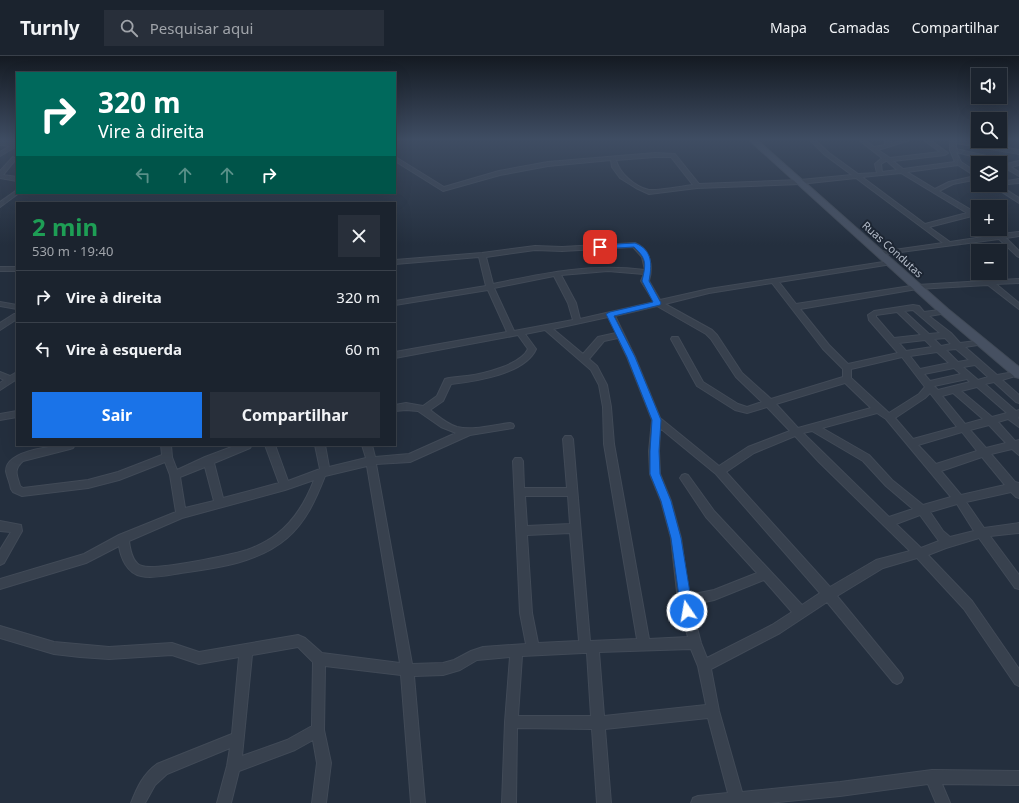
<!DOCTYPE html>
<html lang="pt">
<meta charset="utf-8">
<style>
:root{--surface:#1b232e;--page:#282f3a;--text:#f1f3f6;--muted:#a0a4aa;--line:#39404a;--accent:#1a73e8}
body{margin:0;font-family:"Noto Sans",sans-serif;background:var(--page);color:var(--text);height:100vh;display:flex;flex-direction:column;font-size:15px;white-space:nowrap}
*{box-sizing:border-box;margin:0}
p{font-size:13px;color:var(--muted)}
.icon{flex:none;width:22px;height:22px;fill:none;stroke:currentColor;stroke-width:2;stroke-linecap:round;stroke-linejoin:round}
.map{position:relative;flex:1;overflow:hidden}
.panel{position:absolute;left:16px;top:146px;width:380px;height:244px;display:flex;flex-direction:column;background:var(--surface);border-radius:0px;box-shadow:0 4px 16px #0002,0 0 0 1px var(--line)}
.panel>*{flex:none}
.top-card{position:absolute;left:16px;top:16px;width:380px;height:122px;border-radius:0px;box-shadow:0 4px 16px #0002,0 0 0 1px var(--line);background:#00695c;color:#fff;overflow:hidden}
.fabs{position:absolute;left:971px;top:12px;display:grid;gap:8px}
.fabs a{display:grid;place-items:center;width:36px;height:36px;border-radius:0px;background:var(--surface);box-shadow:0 4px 16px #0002,0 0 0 1px var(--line);font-size:20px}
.pin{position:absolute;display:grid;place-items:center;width:34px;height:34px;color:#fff;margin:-17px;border-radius:8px;box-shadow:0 2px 6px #0006}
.me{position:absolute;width:44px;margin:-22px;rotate:348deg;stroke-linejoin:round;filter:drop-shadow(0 0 3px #0008)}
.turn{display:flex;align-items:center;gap:14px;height:84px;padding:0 16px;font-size:18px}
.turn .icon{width:52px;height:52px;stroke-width:2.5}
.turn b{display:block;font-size:28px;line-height:34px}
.lanes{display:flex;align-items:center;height:38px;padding:0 16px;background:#0003;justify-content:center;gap:20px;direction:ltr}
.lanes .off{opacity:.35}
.round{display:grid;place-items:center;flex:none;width:42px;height:42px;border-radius:0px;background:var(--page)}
.headline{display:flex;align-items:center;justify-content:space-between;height:68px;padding:0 16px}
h1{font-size:24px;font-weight:700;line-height:30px;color:#1e9e55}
.button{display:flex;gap:8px;margin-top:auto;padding:8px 16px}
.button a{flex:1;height:46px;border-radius:0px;background:var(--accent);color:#fff;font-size:16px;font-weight:700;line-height:46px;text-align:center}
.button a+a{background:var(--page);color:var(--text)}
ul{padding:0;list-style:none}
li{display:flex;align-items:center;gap:12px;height:52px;padding:0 16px;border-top:1px solid var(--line)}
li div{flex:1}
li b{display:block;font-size:15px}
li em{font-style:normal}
header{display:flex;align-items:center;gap:24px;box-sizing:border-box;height:56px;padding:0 20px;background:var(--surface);border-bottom:1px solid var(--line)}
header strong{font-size:19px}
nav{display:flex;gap:22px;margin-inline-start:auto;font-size:14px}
.search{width:280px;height:36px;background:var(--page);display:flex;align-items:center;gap:10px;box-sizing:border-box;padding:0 14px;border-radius:0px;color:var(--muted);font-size:15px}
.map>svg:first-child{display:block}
</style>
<header>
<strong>Turnly</strong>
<div class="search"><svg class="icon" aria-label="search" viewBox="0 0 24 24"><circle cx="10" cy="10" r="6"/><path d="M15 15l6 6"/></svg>Pesquisar aqui</div>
<nav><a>Mapa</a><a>Camadas</a><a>Compartilhar</a></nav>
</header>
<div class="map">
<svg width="1019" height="747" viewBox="0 0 1019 747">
<rect width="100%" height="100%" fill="#242f3e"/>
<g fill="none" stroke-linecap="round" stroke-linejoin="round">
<!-- street casing -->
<g stroke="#414a57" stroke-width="2">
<path id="street" d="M810,84H815L829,97L858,118L877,117L875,108L882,102L859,84H865L874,91L885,89V84H891V88L901,84H910L878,94L890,102L940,96L924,84H930L948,97L945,99L893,105L903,113L955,106L950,94V84H959L1019,94V98L956,87V93L995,102L1006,108L1019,105V109L1011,111L1019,116V120L1005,112H1001L1000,107L956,96L961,106L978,117V123L953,128L939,135L978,158V163L972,160L929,171L950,186L996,179L990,173H997L1002,178L1019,176V180L1006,182L1019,195V201L1017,200L999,183L878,199L877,198L880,196L943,187L856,122L800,128L697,132L649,138L636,132L620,122L612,111L611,104L548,110L500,119L443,135L395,105V101L397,102L444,131L499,115L548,106L655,97L675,98L699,128L800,124L852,119L825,99ZM655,101H671L693,129C684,130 657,135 649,134C635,131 619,117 616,104ZM886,105H887L897,114L882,116L881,108ZM958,109L975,120L949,126L935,133L907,116ZM901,117L967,157L925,168L862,121Z
M0,85L17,86V90L0,100V96L10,90L0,89Z
M13,101L16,103L3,119L17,121V125L0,122V115Z
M1019,123V127L999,129L1019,142V147L991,129H1000V126Z
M17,134V137H19L0,151V146Z
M635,187C651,193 653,211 649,225L660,244L709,233L890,205L892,206V208L779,226L796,248L917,229L1019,223V227L996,228L1019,247V253L988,229L917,233L800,253L829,289L848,308L898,297L869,264L868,259L874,255L913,249L919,250L924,256L947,253V257L929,260L951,277L960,287L984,284L985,286L984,288L965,291L997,319L1019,315V319L1002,324L1019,339V347L1016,346L994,326L985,328L1016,355L1019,354V360L1018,362L1019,363V371L1008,363L998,366L1015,385L1019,384V399L1012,393L991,398L1015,426L1019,427V442L1016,441L1011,436L966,446L984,472L1019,467V477L990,480L1019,519V533L1015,532L979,482L946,492L928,499L972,545L1019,613V630L1015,628L964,553L917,502L883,512L837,540L901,618L903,622L901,626L897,628L893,626L827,546L780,577L711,613L719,655L742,736L840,726L932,714L1019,715V729L942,728L950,747H936L928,728L840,740L768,747H691L693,742L698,740L728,737L708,662L605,673L611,747H597L592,673L517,672L516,747H502L505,666L510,601L477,604L460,614L443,619L414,620L425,747H411L401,619L325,610L324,674L331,707L326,747H312L317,707L313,684L295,694L239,715L231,747H217L227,710L230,692L167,718L155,729L145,747H131C137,732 143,718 157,708L232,678L239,601L199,608L172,599L109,603L80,601L54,598L0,582V570L54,586L109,591L172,587L199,596L298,579L305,582L322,597L400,607L367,410L325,420C316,443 306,466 287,482C258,507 217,512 181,517C169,519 153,523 141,520C127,517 121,502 119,490L86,507L0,533V523L84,498L119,479L176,456L170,419L165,406L119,424L88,432L22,440L13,436L11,433C10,427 7,421 6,415C6,393 59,389 75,389L73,392L70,393L23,405C13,414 17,419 20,430L23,432L88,424L118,416L162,399L161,389H171L172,401L177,414L205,401L237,389H252L250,392L214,407L223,442L279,427L265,389H275L288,425L320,413L315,389H325L329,411L366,402L362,389H372L375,401L409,398L456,377L441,371L418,355L406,354L395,355V349L406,347L423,350L437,340L445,323C452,321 460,321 467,320C483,318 521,309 528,293L518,279L395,302V296L507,276L488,234L395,249V245L486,230L479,201L395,208V204L482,197L535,190L562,191ZM633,191L642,201L645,214C591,207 545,217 493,228L486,201L535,194L562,195ZM608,215L644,218L641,225L654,246L580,263L576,247L561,219ZM554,220L568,247L573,264L514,275L494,232ZM772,227L823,293L843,313V321L771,343L742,317L717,279L712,274L665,248L709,237ZM657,250L706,278L711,283L736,321L762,346L747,351L738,348L703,326L678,281H672L671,283L697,330L735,354L747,357L767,351L790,375L748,391L719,410L660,362L635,301L615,260ZM913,254L940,277L929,278L904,255ZM897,256L921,279L894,282L876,261V259ZM608,261L616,277L598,281L583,298L553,273ZM545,274L591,314L599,329L603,351L604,388L637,583L590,585L573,383L571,380H565L563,383L567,432H524L523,405L521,402H515L513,405L520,557L526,588L483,591L471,595L454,604L443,607L412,608L376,408L410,406L470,379L513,372L514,370L513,368L510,367C493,369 473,375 457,371C447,368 438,360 430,354L443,345L451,328C476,325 525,318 536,293L525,278ZM618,282L627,301L652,364L649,395L650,418L661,445L671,482L678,545L688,581L649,583L614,388L611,351L607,329L597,310L589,303L604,285ZM945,282L951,288L941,290L934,283ZM925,284L932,291L906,295L899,287ZM956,293L969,304L958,306L946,294ZM937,296L949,307L920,313L910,300ZM902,301L925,331L919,338L889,357L851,322V313ZM975,309L988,321L978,324L963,311ZM954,312L961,318L930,325L924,318ZM967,323L970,326L938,334L934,330ZM845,327L871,352L798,372L776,348ZM977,331L1007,357L992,361L961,335ZM930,337L957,371L913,383L895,362L925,342ZM953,337L983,363L965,368L942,340ZM877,357L886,363L951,441L923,449L892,424L869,399L822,372ZM989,369L1006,387L986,392L970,374ZM660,372L716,418L820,537L802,549L714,455L688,419L685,418L682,419L680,422L706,461L757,517L714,534L689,539L681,482L671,445L660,418L659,395ZM812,375L863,405L886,430L913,453L889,461L803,377ZM962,376L977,395L936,408L918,389ZM795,380L819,406L910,495L876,504L830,531L726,416L754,397ZM982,401L1005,429L961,439L941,415ZM205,411L214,445L185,452L180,421ZM314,424C306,445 295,464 277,478C268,485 258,490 247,494C231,499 156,515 142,510C132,507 130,493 129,485L182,462L285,434ZM525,440H568L570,468L527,470ZM957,448L974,475L950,481L943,475L930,456ZM920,459L939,485L921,492L896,468ZM570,477L579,585L538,587L532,557L527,479ZM764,524L792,556L772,569L707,602L701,587L691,549L714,544ZM298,591L313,606L312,670L287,684L242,700L252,599ZM691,593L698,610L706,649L604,660L599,596ZM583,597H587L591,660H518L522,600Z
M0,211H17V215H0Z
M0,246L17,249V253L0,250Z
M14,258H17V263L0,274V267Z
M0,316L10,320L17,316V323L0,334V327L4,324L0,322Z
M17,355V361L0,364V358Z
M0,465L21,469L22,475L4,507L0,509V494L11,476L0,475Z"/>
</g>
<!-- secondary casing -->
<g stroke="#414a57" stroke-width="2">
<path id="secondary" d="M749,84H757L948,253L1019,311V322L1015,321L940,257Z"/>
</g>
<!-- street -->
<use href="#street" fill="#38414e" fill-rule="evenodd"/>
<!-- secondary -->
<use href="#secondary" fill="#465061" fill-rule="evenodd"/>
</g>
<!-- sky -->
<linearGradient id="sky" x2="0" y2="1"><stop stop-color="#141a22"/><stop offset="0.44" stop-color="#3f4d63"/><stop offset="1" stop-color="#3f4d63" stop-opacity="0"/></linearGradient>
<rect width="1019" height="189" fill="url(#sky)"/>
<!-- route -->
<path fill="#1a73e8" stroke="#114b97" d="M635,187C653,194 652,209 649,225L661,247L660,249L614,260L635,301L661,364L659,395L660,418L671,445L681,482L693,555L691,559L687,561L683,559L681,555L671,482L661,445L650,418V395L652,364L627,301L606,258L610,256L653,246L642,225C646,208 647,203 634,191L600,193L597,191L600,189Z"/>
<g text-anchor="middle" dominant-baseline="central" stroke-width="4" stroke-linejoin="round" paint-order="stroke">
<!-- far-street labels -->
<g font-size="11" fill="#b4bcc9" stroke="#1d2633">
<text transform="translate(893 193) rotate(42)">Ruas Condutas</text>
</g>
</g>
</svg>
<div class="fabs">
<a><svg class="icon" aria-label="sound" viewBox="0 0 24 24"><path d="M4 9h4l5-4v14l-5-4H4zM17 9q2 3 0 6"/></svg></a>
<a><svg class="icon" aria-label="search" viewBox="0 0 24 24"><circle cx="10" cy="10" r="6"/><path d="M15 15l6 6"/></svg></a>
<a><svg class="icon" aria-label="layers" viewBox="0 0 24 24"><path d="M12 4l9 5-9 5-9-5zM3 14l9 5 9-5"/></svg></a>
<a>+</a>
<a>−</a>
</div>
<div class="pin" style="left:600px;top:191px;background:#d93025"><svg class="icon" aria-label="arrive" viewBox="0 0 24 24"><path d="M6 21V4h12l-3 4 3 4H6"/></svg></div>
<svg class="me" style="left:687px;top:555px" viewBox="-20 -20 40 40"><circle r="17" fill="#1a73e8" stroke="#fff" stroke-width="3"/><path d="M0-11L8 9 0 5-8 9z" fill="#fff"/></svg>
<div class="top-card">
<div class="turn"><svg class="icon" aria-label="right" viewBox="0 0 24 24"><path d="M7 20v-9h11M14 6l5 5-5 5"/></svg><div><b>320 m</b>Vire à direita</div></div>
<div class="lanes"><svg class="icon off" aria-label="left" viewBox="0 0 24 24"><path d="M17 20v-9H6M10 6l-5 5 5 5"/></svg><svg class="icon off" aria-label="ahead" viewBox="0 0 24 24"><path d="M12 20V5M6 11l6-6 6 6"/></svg><svg class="icon off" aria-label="ahead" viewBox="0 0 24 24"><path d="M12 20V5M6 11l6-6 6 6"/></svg><svg class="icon" aria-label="right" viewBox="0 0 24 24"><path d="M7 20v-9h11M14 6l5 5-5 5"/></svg></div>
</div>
<section class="panel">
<div class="headline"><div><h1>2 min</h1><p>530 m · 19:40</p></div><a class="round"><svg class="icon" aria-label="close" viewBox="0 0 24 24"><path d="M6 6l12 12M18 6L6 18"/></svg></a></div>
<ul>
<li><svg class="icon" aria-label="right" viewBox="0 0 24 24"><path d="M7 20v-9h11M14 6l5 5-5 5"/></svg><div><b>Vire à direita</b></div><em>320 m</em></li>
<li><svg class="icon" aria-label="left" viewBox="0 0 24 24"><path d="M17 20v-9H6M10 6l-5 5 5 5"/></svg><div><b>Vire à esquerda</b></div><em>60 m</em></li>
</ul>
<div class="button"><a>Sair</a><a>Compartilhar</a></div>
</section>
</div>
